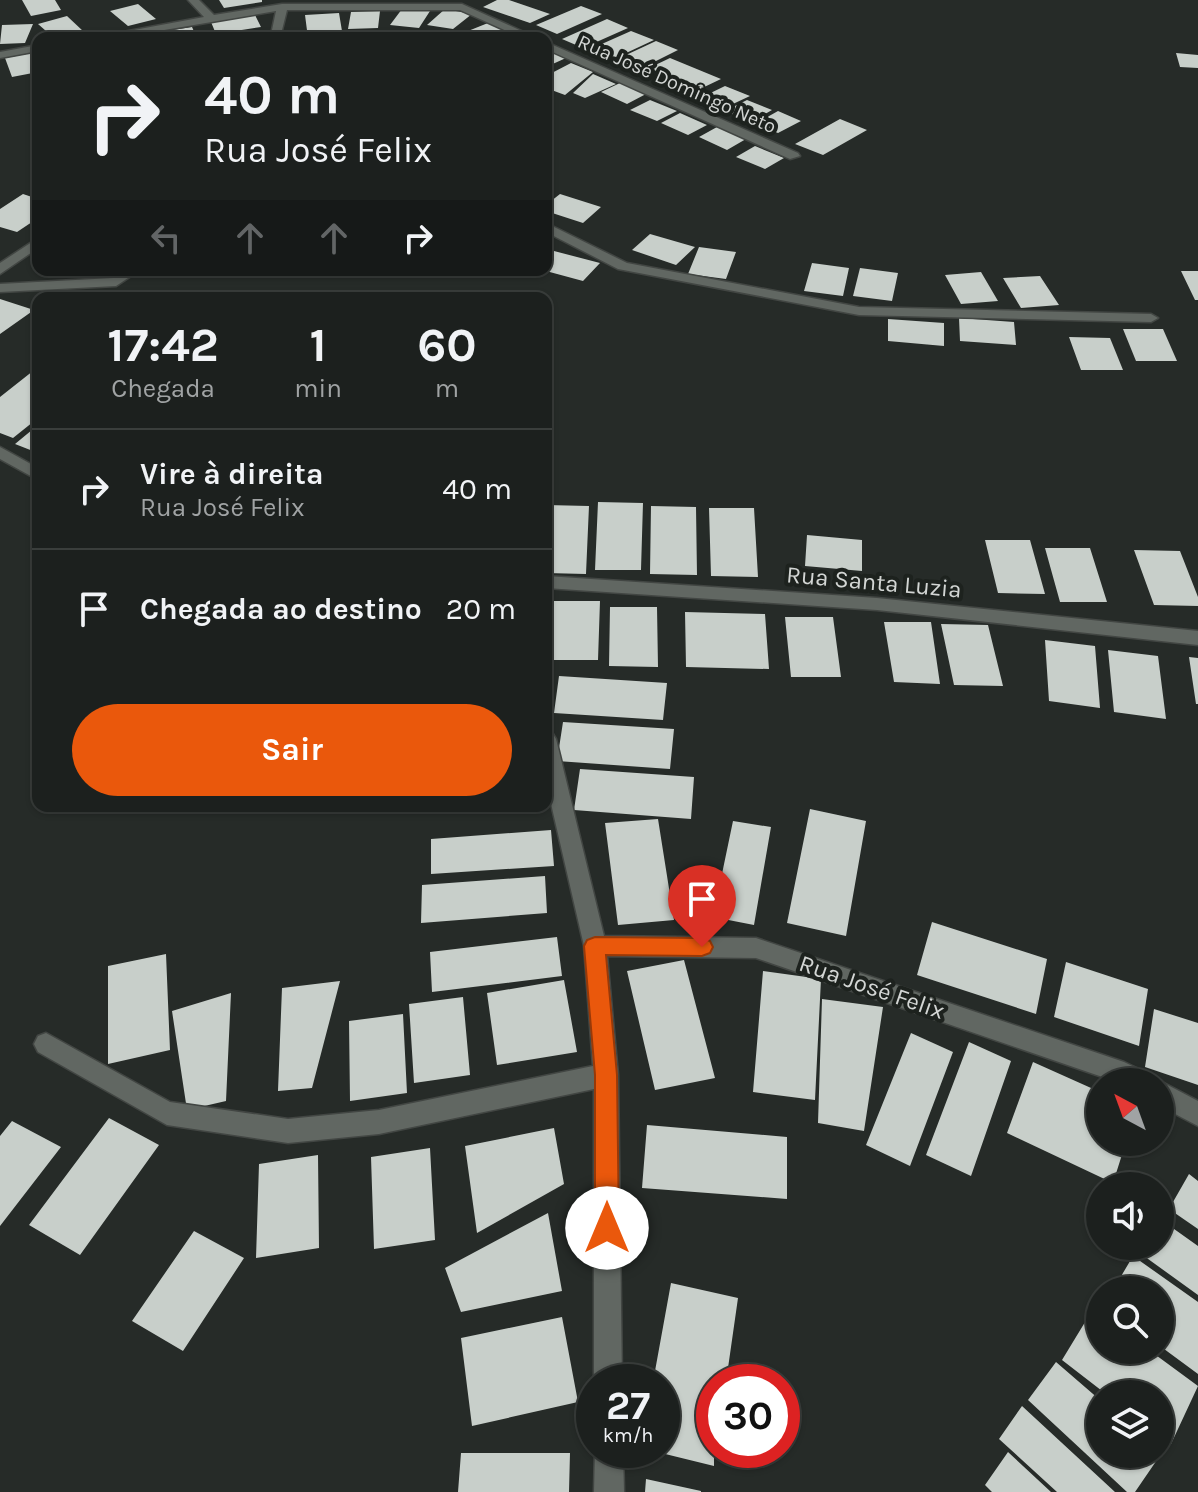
<!DOCTYPE html>
<html lang="pt">
<meta charset="utf-8">
<style>
:root{--surface:#1c201e;--page:#252827;--text:#f1f3f6;--muted:#a0a3a4;--line:#3a3e3c;--accent:#ea580c}
body{margin:0;font-family:Karla,sans-serif;background:var(--page);color:var(--text);height:100vh;display:flex;flex-direction:column;font-size:30px;white-space:nowrap}
*{box-sizing:border-box;margin:0}
p{font-size:26px;color:var(--muted)}
.icon{flex:none;width:44px;height:44px;fill:none;stroke:currentColor;stroke-width:2;stroke-linecap:round;stroke-linejoin:round}
.map{position:relative;flex:1;overflow:hidden}
.details{position:absolute;left:32px;top:292px;width:520px;height:520px;display:flex;flex-direction:column;background:var(--surface);border-radius:16px;box-shadow:0 2px 6px #0004,0 0 0 2px var(--line)}
.details>*{flex:none}
.hud{position:absolute;left:32px;top:32px;width:520px;height:244px;border-radius:16px;box-shadow:0 2px 6px #0004,0 0 0 2px var(--line);background:#1c201e;color:var(--text);overflow:hidden}
.needle{width:52px;rotate:319deg}
.fabs{position:absolute;left:1086px;top:1068px;display:grid;gap:16px}
.fabs a{display:grid;place-items:center;width:88px;height:88px;border-radius:50%;background:var(--surface);box-shadow:0 2px 6px #0004,0 0 0 2px var(--line);font-size:40px}
.speed{position:absolute;left:576px;top:1364px;display:flex;gap:16px;font-size:40px;font-weight:700;text-align:center}
.speed>*{display:grid;place-content:center;width:104px;height:104px;border-radius:50%;background:var(--surface);box-shadow:0 2px 6px #0004,0 0 0 2px var(--line);line-height:1}
.speed small{font-size:20px;font-weight:400}
.speed .limit{border:12px solid #d22;background:#fff;color:#111}
.pin{position:absolute;display:grid;place-items:center;width:68px;height:68px;color:#fff;margin:-82px -34px;border-radius:50% 50% 50% 0;rotate:-45deg;box-shadow:0 0 8px #0007}
.pin .icon{rotate:45deg}
.me{position:absolute;width:88px;margin:-44px;rotate:0deg;stroke-linejoin:round;filter:drop-shadow(0 0 6px #0008)}
.turn{display:flex;align-items:center;gap:28px;height:168px;padding:0 40px;font-size:36px}
.turn .icon{width:104px;height:104px;stroke-width:2.5}
.turn b{display:block;font-size:56px;line-height:68px}
.lanes{display:flex;align-items:center;height:76px;padding:0 40px;background:#0003;justify-content:center;gap:40px;direction:ltr}
.lanes .off{opacity:.35}
.eta{display:flex;justify-content:space-evenly;align-items:center;height:136px;text-align:center}
.eta b{font-size:48px;font-weight:700;line-height:56px}
.button{display:flex;gap:16px;margin-top:auto;padding:16px 40px}
.button a{flex:1;height:92px;border-radius:48px;background:var(--accent);color:#fff;font-size:32px;font-weight:700;line-height:92px;text-align:center}
ul{padding:0;list-style:none}
li{display:flex;align-items:center;gap:24px;height:120px;padding:0 40px;border-top:2px solid var(--line)}
li div{flex:1}
li b{display:block;font-size:30px}
li em{font-style:normal}
.map>svg:first-child{display:block}
</style>
<div class="map">
<svg width="1198" height="1492" viewBox="0 0 1198 1492">
<rect width="100%" height="100%" fill="#262b28"/>
<!-- building -->
<path fill="#c8cfca" d="M22,0H55L61,10L31,16Z
M219,0H262V2L224,8Z
M497,0H509L550,14L530,23L483,7Z
M138,4L156,19L128,26L110,11Z
M581,6L602,14L557,34L536,25Z
M402,9L430,11L419,28L390,25Z
M445,9L472,14L453,29L427,25Z
M380,11L378,28L348,29L351,12Z
M339,13L343,37L308,38L305,15Z
M255,15L261,27L216,34L211,22Z
M67,16L84,32L54,38L38,24Z
M607,19L628,28L583,48L562,39Z
M488,23L508,31L493,38H464L458,35Z
M33,24L25,43L0,44L2,25Z
M192,27L197,38H148L147,34Z
M631,31L654,40L609,61L586,51Z
M656,41L678,50L634,72L611,62Z
M546,49L566,58L546,67Z
M37,52L38,72L12,77L5,58Z
M1176,53L1198,55V68L1180,67Z
M670,58L721,79L700,89L649,68Z
M571,63L593,72L565,95L546,88V76Z
M593,74L616,84L585,98L573,93Z
M620,83L646,94L627,104L601,92Z
M725,86L750,96L720,110L696,100Z
M650,100L677,111L657,121L630,110Z
M747,100L772,110L751,122L725,111Z
M778,111L801,121L778,133L755,124Z
M680,113L707,125L688,135L661,123Z
M840,119L867,130L823,155L795,144Z
M717,127L746,139L727,150L699,137Z
M755,146L784,158L765,169L736,157Z
M23,194L38,199V218L17,232L0,227V209Z
M560,194L601,207L583,223L546,211V205Z
M650,234L695,247L676,265L632,250Z
M699,247L736,252L726,279L688,274Z
M554,251L600,263L583,281L546,271V259Z
M812,263L849,268L843,296L804,291Z
M860,268L898,273L892,301L853,296Z
M1181,271H1198V300H1195Z
M981,272L998,301L961,304L945,275Z
M1040,276L1059,305L1021,308L1003,278Z
M0,299L34,310L0,334Z
M959,318L1014,322L1016,345L960,341Z
M888,319L944,323V346L888,341Z
M1123,329H1163L1177,361H1136Z
M1069,337L1110,338L1123,370H1081Z
M38,367V418L13,438L0,433V397Z
M38,425V453L15,444Z
M598,502L643,503L641,570H595Z
M546,505L589,506L586,574L546,573Z
M651,506L696,507L697,575L650,574Z
M709,508H754L758,577L711,576Z
M807,535L862,540V571L805,566Z
M985,540H1030L1045,594L998,593Z
M1045,548H1090L1107,602H1060Z
M1134,550L1180,551L1198,597V606L1154,605Z
M553,601H600L598,660H550Z
M610,607H657L658,667L609,666Z
M685,612L765,614L769,669L686,667Z
M785,617H833L841,677H791Z
M884,622H931L940,684L894,682Z
M941,624L988,625L1003,686L954,685Z
M1045,640L1095,646L1100,708L1049,701Z
M1108,650L1158,656L1166,719L1114,712Z
M1189,657L1198,658V704H1196Z
M559,676L667,683L663,720L554,713Z
M563,722L674,729L670,769L557,761Z
M580,769L694,777L691,819L574,810Z
M810,809L866,821L846,936L787,923Z
M658,819L674,920L618,925L605,823Z
M733,821L771,827L754,925L713,917Z
M551,830L554,866L431,874V839Z
M545,876L547,913L421,923L422,885Z
M932,922L1047,959L1036,1014L917,975Z
M557,937L562,976L432,992L430,952Z
M166,954L170,1050L108,1064V966Z
M684,960L715,1078L655,1090L627,971Z
M1066,962L1148,989L1139,1046L1054,1017Z
M763,971L821,979L815,1100L753,1092Z
M564,980L577,1052L497,1065L487,993Z
M340,981L312,1088L278,1091L282,988Z
M231,993L226,1101L187,1110L172,1011Z
M463,997L470,1075L414,1083L409,1004Z
M822,999L883,1007L864,1131L818,1123Z
M1154,1009L1198,1023V1085L1145,1067Z
M403,1014L407,1093L350,1101L349,1021Z
M911,1033L953,1052L910,1166L866,1145Z
M969,1042L1011,1061L971,1176L926,1155Z
M1033,1062L1100,1092V1142H1126L1113,1183L1007,1133Z
M109,1118L159,1145L80,1255L29,1225Z
M12,1121L61,1147L0,1226V1136Z
M647,1125L787,1137V1199L642,1188Z
M554,1128L564,1184L477,1233L465,1146Z
M430,1148L435,1240L374,1249L371,1157Z
M318,1155L319,1248L256,1258L259,1164Z
M1189,1174L1198,1181V1229L1169,1209Z
M548,1213L562,1291L461,1312L445,1268Z
M1160,1219L1198,1246V1295L1137,1251L1140,1246H1160Z
M194,1231L244,1258L183,1351L132,1321Z
M1133,1256L1198,1302V1374L1160,1346V1290H1113Z
M671,1283L738,1298L726,1382H714V1466L653,1451L662,1450V1382H653Z
M1093,1309L1100,1314V1350H1149L1198,1386L1171,1444L1160,1435V1394H1106L1062,1360Z
M562,1317L578,1402L472,1426L461,1338Z
M1056,1362L1100,1400V1454H1161L1135,1492H1127L1028,1400Z
M1022,1406L1115,1492H1057L999,1439Z
M1008,1452L1051,1492H992L985,1485Z
M461,1453H570L569,1492H458Z
M646,1479L701,1491V1492H645Z"/>
<g fill="none" stroke-linecap="round" stroke-linejoin="round">
<!-- minor casing -->
<g stroke="#424643" stroke-width="3">
<path id="minor" d="M188,0H199L214,15L282,4H462L537,38H522L460,10H287L282,30L288,38H276L272,30L276,11L117,38H91L204,17Z
M546,42L798,153L800,156L790,159L546,49Z
M38,45V51L0,58V52Z
M546,223L627,263L859,307L1151,314L1158,318L1151,322L859,315L618,269L546,232Z
M38,238V248L0,274V263Z
M124,270H140L116,286L0,292V284L113,278Z
M0,447L38,468V480L0,459Z
M546,576L877,598L1198,631V645L877,610L546,588Z
M546,731L553,734L556,739L604,936L756,938L1124,1062L1149,1074L1152,1082H1117L756,958L607,956L618,1075L622,1382H594V1089L379,1134L288,1143L167,1125L38,1052L34,1044L38,1036L46,1033L170,1102L288,1119L379,1110L593,1066L584,946L546,782Z
M1160,1081L1198,1101V1126L1160,1106Z
M595,1450H623L624,1492H594Z"/>
</g>
<!-- minor -->
<use href="#minor" fill="#616762" fill-rule="evenodd"/>
</g>
<!-- route -->
<path fill="#ea580c" stroke="#983908" stroke-width="2" d="M595,937L702,938L710,941L713,947L710,953L702,956L606,955L617,1075L619,1228L615,1237L607,1240L599,1237L595,1228V1075L584,946L587,940Z"/>
<g text-anchor="middle" dominant-baseline="central" stroke-width="8" stroke-linejoin="round" paint-order="stroke">
<!-- far-street labels -->
<g font-size="20" fill="#d3d6d4" stroke="#1d221e">
<text transform="translate(677 84) rotate(24)">Rua José Domingo Neto</text>
</g>
<!-- street labels -->
<g font-size="24" fill="#d3d6d4" stroke="#1d221e">
<text transform="translate(874 582) rotate(5)">Rua Santa Luzia</text>
<text transform="translate(872 987) rotate(19)">Rua José Felix</text>
</g>
</g>
</svg>
<div class="fabs">
<a><svg class="needle" viewBox="-14 -14 28 28"><path d="M0-13l5 13h-10z" fill="#e53935"/><path d="M0 13l5-13h-10z" fill="#a0a3a4"/></svg></a>
<a><svg class="icon" aria-label="sound" viewBox="0 0 24 24"><path d="M4 9h4l5-4v14l-5-4H4zM17 9q2 3 0 6"/></svg></a>
<a><svg class="icon" aria-label="search" viewBox="0 0 24 24"><circle cx="10" cy="10" r="6"/><path d="M15 15l6 6"/></svg></a>
<a><svg class="icon" aria-label="layers" viewBox="0 0 24 24"><path d="M12 4l9 5-9 5-9-5zM3 14l9 5 9-5"/></svg></a>
</div>
<div class="speed"><div>27<small>km/h</small></div><div class="limit">30</div></div>
<div class="pin" style="left:702px;top:947px;background:#d93025"><svg class="icon" aria-label="arrive" viewBox="0 0 24 24"><path d="M6 21V4h12l-3 4 3 4H6"/></svg></div>
<svg class="me" style="left:607px;top:1228px" viewBox="-20 -20 40 40"><circle r="19" fill="#fff"/><path d="M0-13L10 11 0 6-10 11z" fill="#ea580c"/></svg>
<div class="hud">
<div class="turn"><svg class="icon" aria-label="right" viewBox="0 0 24 24"><path d="M7 20v-9h11M14 6l5 5-5 5"/></svg><div><b>40 m</b>Rua José Felix</div></div>
<div class="lanes"><svg class="icon off" aria-label="left" viewBox="0 0 24 24"><path d="M17 20v-9H6M10 6l-5 5 5 5"/></svg><svg class="icon off" aria-label="ahead" viewBox="0 0 24 24"><path d="M12 20V5M6 11l6-6 6 6"/></svg><svg class="icon off" aria-label="ahead" viewBox="0 0 24 24"><path d="M12 20V5M6 11l6-6 6 6"/></svg><svg class="icon" aria-label="right" viewBox="0 0 24 24"><path d="M7 20v-9h11M14 6l5 5-5 5"/></svg></div>
</div>
<section class="details">
<div class="eta">
<div><b>17:42</b><p>Chegada</p></div>
<div><b>1</b><p>min</p></div>
<div><b>60</b><p>m</p></div>
</div>
<ul>
<li><svg class="icon" aria-label="right" viewBox="0 0 24 24"><path d="M7 20v-9h11M14 6l5 5-5 5"/></svg><div><b>Vire à direita</b><p>Rua José Felix</p></div><em>40 m</em></li>
<li><svg class="icon" aria-label="arrive" viewBox="0 0 24 24"><path d="M6 21V4h12l-3 4 3 4H6"/></svg><div><b>Chegada ao destino</b></div><em>20 m</em></li>
</ul>
<div class="button"><a>Sair</a></div>
</section>
</div>
